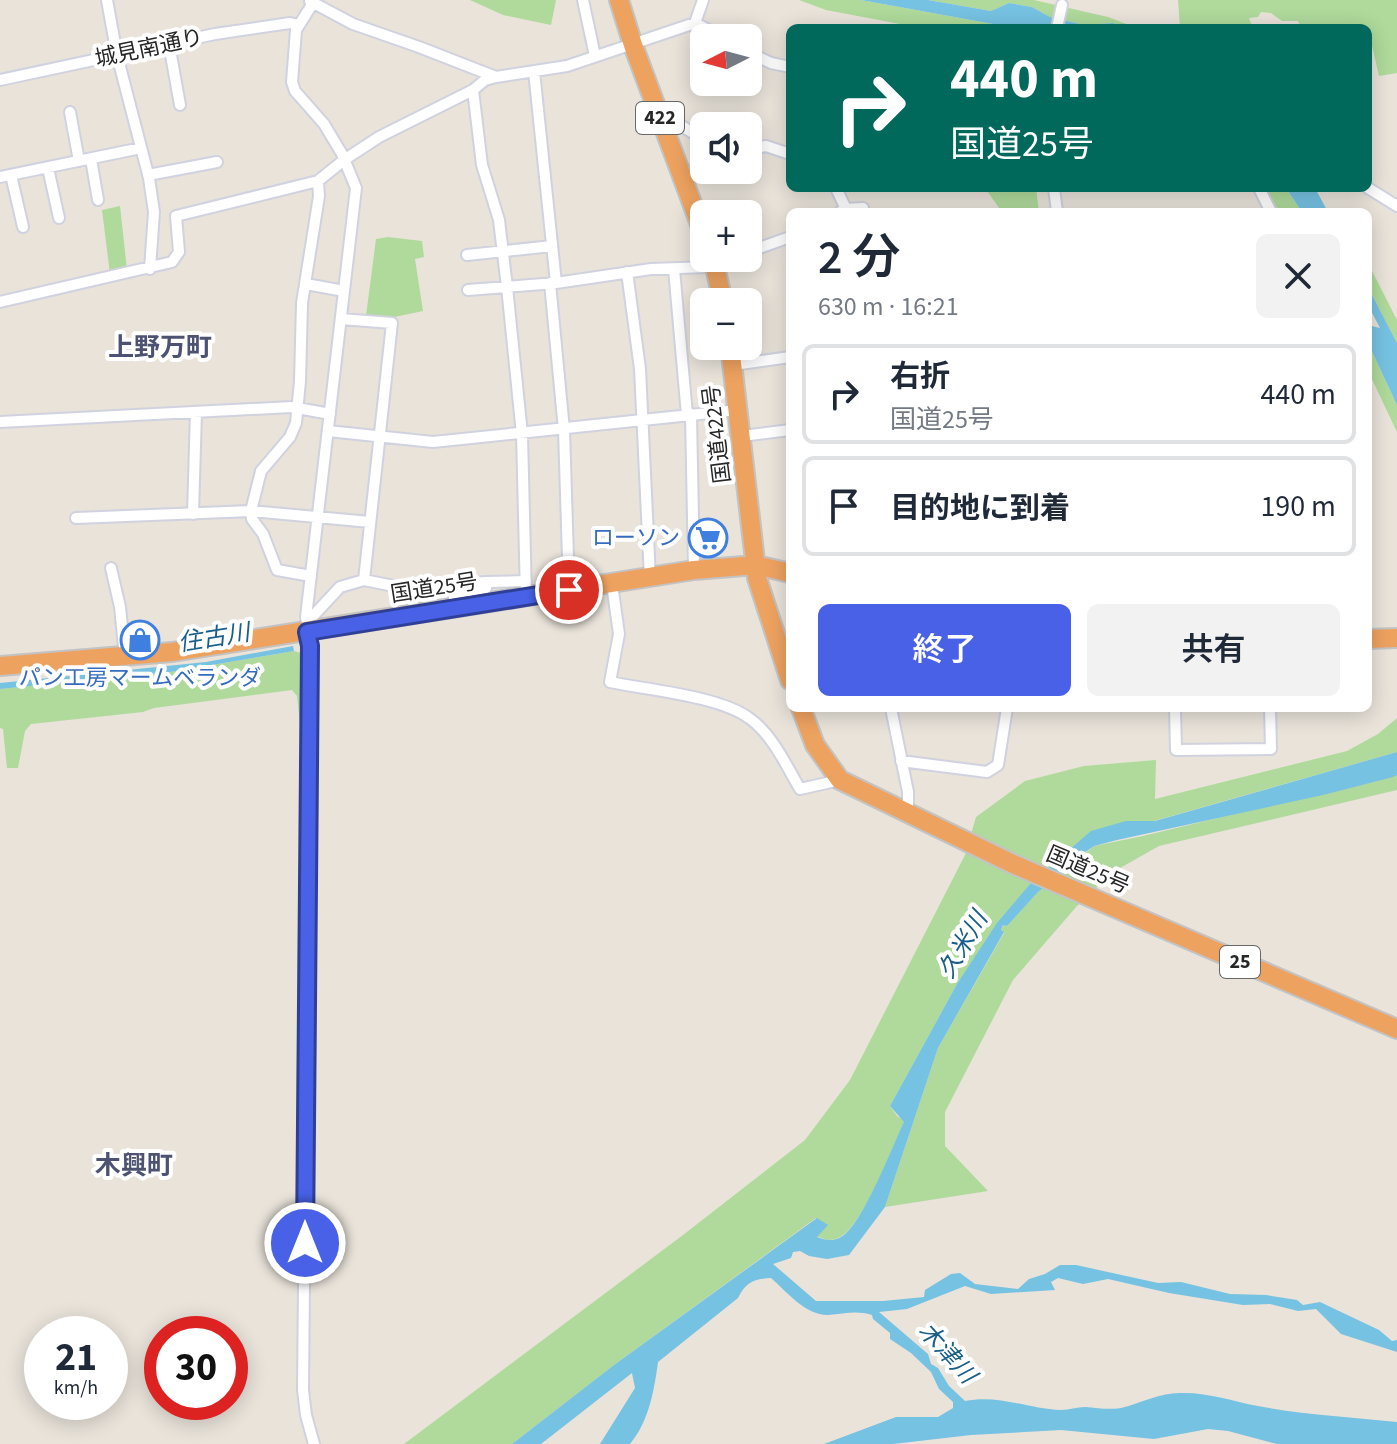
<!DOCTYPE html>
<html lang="ja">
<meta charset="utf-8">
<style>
:root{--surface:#fff;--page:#f2f2f3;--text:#1f2937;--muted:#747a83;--line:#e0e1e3;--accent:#4861e7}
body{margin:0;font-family:"Source Sans 3","Noto Sans JP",sans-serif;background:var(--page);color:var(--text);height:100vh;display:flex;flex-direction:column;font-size:30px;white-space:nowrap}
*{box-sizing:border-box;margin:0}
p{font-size:26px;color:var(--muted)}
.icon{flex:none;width:44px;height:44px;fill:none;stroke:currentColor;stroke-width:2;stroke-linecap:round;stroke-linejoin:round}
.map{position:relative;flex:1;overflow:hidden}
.side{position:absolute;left:786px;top:208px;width:586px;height:504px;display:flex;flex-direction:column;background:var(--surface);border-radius:12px;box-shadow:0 4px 20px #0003}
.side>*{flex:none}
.top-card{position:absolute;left:786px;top:24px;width:586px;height:168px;border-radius:12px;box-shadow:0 4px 20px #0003;background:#00695c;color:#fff;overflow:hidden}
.needle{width:52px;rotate:264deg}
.tools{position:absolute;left:690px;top:24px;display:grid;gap:16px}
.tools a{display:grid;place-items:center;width:72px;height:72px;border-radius:12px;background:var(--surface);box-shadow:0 4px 20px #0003;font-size:40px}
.speed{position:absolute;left:24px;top:1316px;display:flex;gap:16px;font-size:40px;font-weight:700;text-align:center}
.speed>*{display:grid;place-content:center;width:104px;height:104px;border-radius:50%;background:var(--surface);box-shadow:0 4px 20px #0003;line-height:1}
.speed small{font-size:20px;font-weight:400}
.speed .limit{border:12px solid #d22;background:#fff;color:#111}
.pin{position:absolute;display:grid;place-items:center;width:68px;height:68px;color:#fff;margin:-34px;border:4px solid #fff;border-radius:50%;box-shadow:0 2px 8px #0007}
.me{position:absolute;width:88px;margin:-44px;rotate:0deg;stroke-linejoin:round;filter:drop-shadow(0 0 6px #0008)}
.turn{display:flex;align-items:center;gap:28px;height:168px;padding:0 32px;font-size:36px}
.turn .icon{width:104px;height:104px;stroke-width:2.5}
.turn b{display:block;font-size:56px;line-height:68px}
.round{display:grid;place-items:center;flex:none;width:84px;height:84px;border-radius:12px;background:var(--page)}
.summary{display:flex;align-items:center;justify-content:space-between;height:136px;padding:0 32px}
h1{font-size:48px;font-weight:600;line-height:60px}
.action{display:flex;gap:16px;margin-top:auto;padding:16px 32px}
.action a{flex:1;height:92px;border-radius:12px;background:var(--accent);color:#fff;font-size:32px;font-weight:600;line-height:92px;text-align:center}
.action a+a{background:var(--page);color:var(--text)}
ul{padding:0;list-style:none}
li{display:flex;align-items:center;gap:24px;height:100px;margin:0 16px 12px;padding:0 16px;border:4px solid var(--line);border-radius:12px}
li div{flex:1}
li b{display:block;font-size:30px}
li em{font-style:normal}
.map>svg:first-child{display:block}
</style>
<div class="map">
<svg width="1397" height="1444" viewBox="0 0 1397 1444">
<rect width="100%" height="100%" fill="#e9e3da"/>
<!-- green -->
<path fill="#afda9b" d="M470,0H556L551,25L503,15Z
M799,0H861L1015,28H921L826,10Z
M928,0H1034L1108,17L1137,28H1125L1113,23L1084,25L1050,17L1032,7L1009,3L991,11Z
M1178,0H1397V73L1379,76L1368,28H1301L1298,21H1282L1271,13L1261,12L1258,17L1249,18L1253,28H1180Z
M985,188H1036L1039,212H1002Z
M1263,188H1286L1302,212C1277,212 1275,209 1263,188Z
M120,206L127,270L110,274L102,210Z
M388,237L422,241L424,257L415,259L423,311L385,319L366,316L376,239Z
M1368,263L1397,320V343L1368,287Z
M1368,343L1397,405V432L1368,371Z
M294,651L304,654L302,743L297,696L292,690L154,708L143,712L31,724L25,731L18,768H7L3,729L0,728V689L170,672Z
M1397,718V752L1154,821H1126L1030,884L957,984L890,1106L897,1116L905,1121C893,1146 862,1227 840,1237C831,1242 826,1240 816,1236V1218L614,1365L512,1444H404L683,1235L805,1140L850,1080L965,855L976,817L1025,781L1084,766L1156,760L1155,799L1347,751L1378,734Z
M1397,775V790L1159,846L1113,872L1077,906L1013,980L945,1112V1146L988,1191L885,1207L938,1048L1004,933L1001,930L1004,924L1007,926L1038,892L1094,846L1143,836Z"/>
<!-- water -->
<path fill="#76c2e2" d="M861,0H928L991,11L1009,3L1032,7L1050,17L1084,25L1113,23L1125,28H1015Z
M1286,188H1315L1328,212H1302Z
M1368,287L1397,343V405L1368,343V325L1380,328L1368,305Z
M293,646L294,651L170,672L0,689V683L206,662Z
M1397,752V775L1393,777L1323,795L1117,840L1094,846L1084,853L1077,862L1038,892L1007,926L1003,925L1001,930L1004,932L938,1048L885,1207L849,1255L827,1259L809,1256L800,1251L793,1252L791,1258L773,1264L816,1301H883L924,1297L925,1290L951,1274L960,1273L975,1284L1018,1289L1029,1279L1045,1274L1060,1265H1076L1158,1283L1181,1282L1230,1294L1266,1295L1297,1300L1303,1305L1320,1302L1379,1330L1392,1341L1397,1340V1352L1341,1334L1316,1309L1298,1311L1270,1304L1243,1305L1169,1293L1108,1279L1083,1284L1058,1278L1051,1282L1055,1290L991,1294L965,1286L907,1309L879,1312L928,1354L931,1364L938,1368L949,1386L965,1401C999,1394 1028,1409 1061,1410C1069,1410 1077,1407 1085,1407C1098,1408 1109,1410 1121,1408C1142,1403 1158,1393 1180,1393C1208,1392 1231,1401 1258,1406C1303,1415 1351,1417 1397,1422V1444H1277L1228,1431L1208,1429L1154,1439L1061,1430L971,1435L893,1444H824L896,1417H938L953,1408V1402L939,1389L931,1372L911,1353L890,1339V1333L873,1319L872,1315C856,1310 844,1314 828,1315C805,1315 787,1292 771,1278C754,1279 746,1282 738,1298L658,1362C654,1391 649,1421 630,1444H600L635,1388L632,1373L541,1444H512L614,1365L817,1218L828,1225L817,1237C826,1240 832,1242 841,1237C862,1226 892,1147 904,1122L890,1106L957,984L997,923L1030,884L1091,831L1126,821H1155Z"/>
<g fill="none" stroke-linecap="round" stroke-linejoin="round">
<!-- street casing -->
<g stroke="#d0d2df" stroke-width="14">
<path id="street" d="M107,0L117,55L149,178L154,212L150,269
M583,0L595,56
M310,1L353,24L419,47L496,77L567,66L695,23L724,38
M313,3L296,30L292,82L295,91L324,124L342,154L356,188L306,617L310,646L303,1390L306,1415L314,1444
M695,23L703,0
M1057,28L1062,5
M169,44L180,105
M748,52L771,63L790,67
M534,71L556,283
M0,80L215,34L290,23L298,25
M473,90L482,165L499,220L507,287L522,434L526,597
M658,111L704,140
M70,112L79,161
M748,149L766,146L790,154
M91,159L98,200
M48,168L59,218
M11,175L23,227
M148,175L217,162
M0,177L141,148
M836,188L846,209
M1054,188L1057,212
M1259,188L1271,212
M1368,188L1397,206
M840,212L846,209L863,208V212
M748,252L790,237
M467,255L552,246
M674,269L687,415
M627,272L640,369L650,578
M550,283L564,430L569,590
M306,284L344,291
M468,290L556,283L651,269L707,267L733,258
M0,302L172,262L179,252L176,216L318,181L344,160L379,137L473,90L485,80L496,77
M341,319L392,323L364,580L404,588L486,582V588L454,594V609
M733,365L790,357
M691,414L694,570
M0,422L292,407L330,414
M328,431L433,442L738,410
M742,436L790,430
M193,514L196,412
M76,518L251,511L370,522
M111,568L120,607L125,657
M311,576L277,570L263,534L252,519L251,511L261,471L290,437L296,423L300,381L302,303L319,196L318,181
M486,582L526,581
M612,584L619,634L610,682C648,690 719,696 749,718C772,734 786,765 800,789L840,780
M306,617L314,615L340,587L364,580
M891,708L908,792V813
M1175,708L1176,750L1271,749L1270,708
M901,761L987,772L998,765L1007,708"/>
</g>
<!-- highway casing -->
<g stroke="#c3c3c3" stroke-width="22">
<path id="highway" d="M619,0L633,45L704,235
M713,258L723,302
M730,346L757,578L790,680
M1368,639L1397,638
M0,666L172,652L694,570L756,565L790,573
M801,708L815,745L840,780L1013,864L1397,1029"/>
</g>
<!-- street -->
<use href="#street" stroke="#fff" stroke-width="10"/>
<!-- highway -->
<use href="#highway" stroke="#eea260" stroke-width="18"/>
</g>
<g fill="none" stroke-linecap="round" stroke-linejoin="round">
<!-- route casing -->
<g stroke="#2f3f96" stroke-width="20">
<path id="route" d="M305,1243L310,646L307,632L569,590"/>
</g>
<!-- route -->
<use href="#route" stroke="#4861e7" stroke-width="14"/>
</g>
<!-- icons -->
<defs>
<g id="supermarket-ring" transform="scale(2)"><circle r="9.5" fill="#fff" stroke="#3f7fe0" stroke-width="1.5"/><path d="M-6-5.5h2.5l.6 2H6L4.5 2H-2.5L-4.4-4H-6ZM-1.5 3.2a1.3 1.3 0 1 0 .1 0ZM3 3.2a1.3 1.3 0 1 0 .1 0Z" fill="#3f7fe0"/></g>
<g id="shop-ring" transform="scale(2)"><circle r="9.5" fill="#fff" stroke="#3f7fe0" stroke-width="1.5"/><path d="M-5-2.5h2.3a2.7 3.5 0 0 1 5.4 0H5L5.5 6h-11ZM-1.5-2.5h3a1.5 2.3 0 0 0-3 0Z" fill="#3f7fe0"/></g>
</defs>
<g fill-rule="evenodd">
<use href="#supermarket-ring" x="708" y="538"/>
<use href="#shop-ring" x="140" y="640"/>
</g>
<g text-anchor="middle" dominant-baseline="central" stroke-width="8" stroke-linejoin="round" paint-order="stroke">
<!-- shield labels -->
<g fill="#fff" stroke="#686868" stroke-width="2">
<rect x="636" y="102" width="48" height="32" rx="6"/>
<rect x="1220" y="946" width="40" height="32" rx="6"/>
</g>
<g font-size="20" font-weight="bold" fill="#272727">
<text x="660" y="118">422</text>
<text x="1240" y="962">25</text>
</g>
<!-- street labels -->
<g font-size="22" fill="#272727" stroke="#fff">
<text transform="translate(149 48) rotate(-12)">城見南通り</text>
<text transform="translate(717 434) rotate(-97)">国道422号</text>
<text transform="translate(434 588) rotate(-9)">国道25号</text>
<text transform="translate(1088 870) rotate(23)">国道25号</text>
</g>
<!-- shop labels -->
<g font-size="22" fill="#366cbe" stroke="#fff" text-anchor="end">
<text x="680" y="538">ローソン</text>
<text x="140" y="678" text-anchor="middle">パン工房マームベランダ</text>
</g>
<!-- water labels -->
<g font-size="24" font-style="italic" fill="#1a5f89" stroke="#fff">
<text transform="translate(214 638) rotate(-9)">住古川</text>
<text transform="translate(963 945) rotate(-59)">久米川</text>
<text transform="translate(947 1353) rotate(48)">木津川</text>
</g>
<!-- quarter labels -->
<g font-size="26" font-weight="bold" fill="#4d5273" stroke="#fff">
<text x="160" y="347">上野万町</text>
<text x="134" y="1165">木興町</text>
</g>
</g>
</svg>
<div class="tools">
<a><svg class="needle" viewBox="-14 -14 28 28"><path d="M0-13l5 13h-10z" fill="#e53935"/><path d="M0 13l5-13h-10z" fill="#747a83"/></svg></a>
<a><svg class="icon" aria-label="sound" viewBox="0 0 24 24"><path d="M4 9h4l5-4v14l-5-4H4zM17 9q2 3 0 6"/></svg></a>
<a>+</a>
<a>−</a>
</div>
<div class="speed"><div>21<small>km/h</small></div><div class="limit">30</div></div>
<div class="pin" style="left:569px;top:590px;background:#d93025"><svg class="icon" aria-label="arrive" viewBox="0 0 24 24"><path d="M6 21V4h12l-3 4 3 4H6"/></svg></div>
<svg class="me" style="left:305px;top:1243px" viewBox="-20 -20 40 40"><circle r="17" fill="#4861e7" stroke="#fff" stroke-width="3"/><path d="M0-11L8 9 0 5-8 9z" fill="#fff"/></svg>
<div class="top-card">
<div class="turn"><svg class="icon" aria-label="right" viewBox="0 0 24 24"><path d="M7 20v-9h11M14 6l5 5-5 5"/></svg><div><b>440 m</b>国道25号</div></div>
</div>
<section class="side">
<div class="summary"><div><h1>2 分</h1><p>630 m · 16:21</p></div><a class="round"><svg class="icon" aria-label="close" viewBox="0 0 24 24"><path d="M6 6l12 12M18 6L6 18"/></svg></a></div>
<ul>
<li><svg class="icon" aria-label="right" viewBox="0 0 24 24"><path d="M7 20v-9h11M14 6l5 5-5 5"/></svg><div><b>右折</b><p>国道25号</p></div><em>440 m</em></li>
<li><svg class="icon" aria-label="arrive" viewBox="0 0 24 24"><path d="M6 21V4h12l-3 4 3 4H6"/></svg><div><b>目的地に到着</b></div><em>190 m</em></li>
</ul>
<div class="action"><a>終了</a><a>共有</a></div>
</section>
</div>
